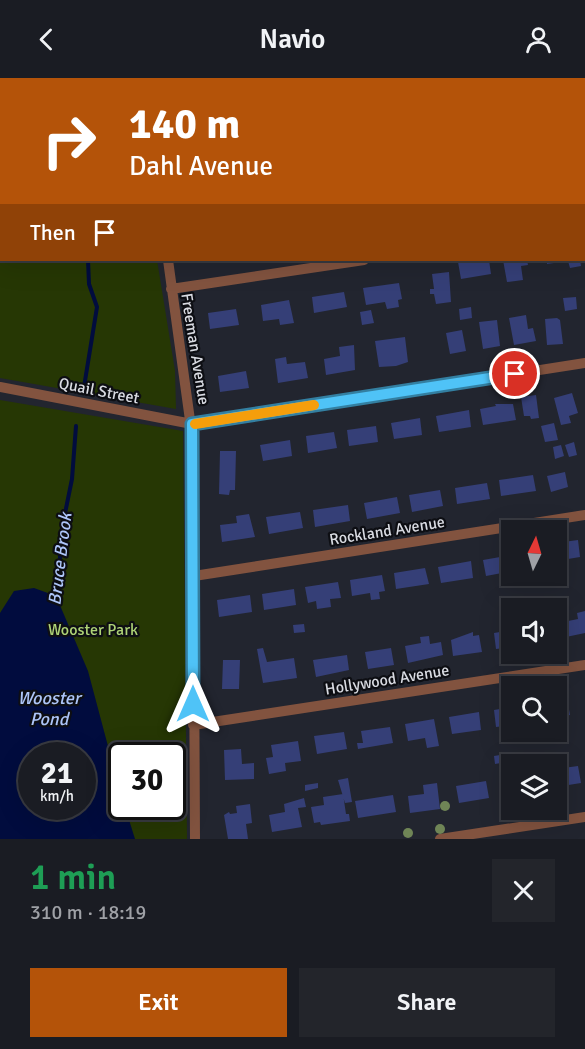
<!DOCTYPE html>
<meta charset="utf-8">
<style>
:root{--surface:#1a1c23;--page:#23252b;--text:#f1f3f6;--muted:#9fa1a6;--line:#383a41;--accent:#b45309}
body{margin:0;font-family:Signika,sans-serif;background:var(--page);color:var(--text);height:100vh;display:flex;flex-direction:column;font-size:22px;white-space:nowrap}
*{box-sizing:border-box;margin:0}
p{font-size:20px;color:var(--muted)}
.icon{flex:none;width:33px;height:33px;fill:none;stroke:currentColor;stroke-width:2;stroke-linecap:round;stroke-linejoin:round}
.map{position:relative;height:761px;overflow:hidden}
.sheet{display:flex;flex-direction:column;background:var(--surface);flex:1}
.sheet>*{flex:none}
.guide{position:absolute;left:0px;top:0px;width:585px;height:183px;box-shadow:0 6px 24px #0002,0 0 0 2px var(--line);background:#b45309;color:#fff;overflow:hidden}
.needle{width:39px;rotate:5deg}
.tools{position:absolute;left:501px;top:442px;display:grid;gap:12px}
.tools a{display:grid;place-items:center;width:66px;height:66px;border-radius:0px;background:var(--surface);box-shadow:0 6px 24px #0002,0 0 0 2px var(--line);font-size:30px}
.speed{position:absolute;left:18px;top:664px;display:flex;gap:12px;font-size:30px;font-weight:700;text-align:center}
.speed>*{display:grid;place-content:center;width:78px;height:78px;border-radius:50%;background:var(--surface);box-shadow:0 6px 24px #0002,0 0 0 2px var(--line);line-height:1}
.speed small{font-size:15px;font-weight:400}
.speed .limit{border:3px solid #111;border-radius:9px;background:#fff;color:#111}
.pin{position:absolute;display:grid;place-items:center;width:51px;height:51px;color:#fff;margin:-26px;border:3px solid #fff;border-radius:50%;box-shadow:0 2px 6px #0007}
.me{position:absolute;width:66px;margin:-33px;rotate:0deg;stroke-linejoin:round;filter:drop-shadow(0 0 4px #0008)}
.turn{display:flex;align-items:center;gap:21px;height:126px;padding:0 30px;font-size:27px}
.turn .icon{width:78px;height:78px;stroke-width:2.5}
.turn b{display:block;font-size:42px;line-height:51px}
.then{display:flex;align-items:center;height:57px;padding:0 30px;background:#0003;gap:12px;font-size:22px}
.round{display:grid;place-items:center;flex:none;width:63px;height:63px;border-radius:0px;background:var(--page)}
.overview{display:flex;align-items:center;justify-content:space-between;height:102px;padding:0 30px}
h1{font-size:36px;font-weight:600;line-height:45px;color:#1e9e55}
.primary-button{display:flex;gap:12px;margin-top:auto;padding:12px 30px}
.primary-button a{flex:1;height:69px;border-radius:0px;background:var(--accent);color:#fff;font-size:24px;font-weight:600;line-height:69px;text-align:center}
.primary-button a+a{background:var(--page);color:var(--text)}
header{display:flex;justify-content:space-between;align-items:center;height:78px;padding:0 30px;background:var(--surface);font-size:27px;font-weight:600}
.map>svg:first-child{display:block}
</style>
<header><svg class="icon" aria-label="back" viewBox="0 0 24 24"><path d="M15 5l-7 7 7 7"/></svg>Navio<svg class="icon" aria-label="person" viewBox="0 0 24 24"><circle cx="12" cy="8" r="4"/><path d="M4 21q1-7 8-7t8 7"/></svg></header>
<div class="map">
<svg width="585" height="761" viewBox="0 0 585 761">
<rect width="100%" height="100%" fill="#22252f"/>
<!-- green -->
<path fill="#263704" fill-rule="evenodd" d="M0,0H105L2,2V182H157L175,293L176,331L0,300Z
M0,322L183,353L187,761H0ZM32,678H82V729H32ZM122,678H172V729H122Z"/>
<!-- water -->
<path fill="#010c3e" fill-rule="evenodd" d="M34,510L56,518L88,593L121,717L122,729H125L135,761H0V535L14,513ZM32,678H82V729H32Z"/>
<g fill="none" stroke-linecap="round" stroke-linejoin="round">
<!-- stream -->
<path stroke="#010c3e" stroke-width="4" d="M95,2V0
M84,309L97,229L89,206L88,182
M56,522L60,500V460L72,401L76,348"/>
</g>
<!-- building -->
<path fill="#353f77" d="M471,182H489L491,196L461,201L458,184Z
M503,182H527L528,187L521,188L523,202L507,204Z
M547,182H580L581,188L570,190L568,183L547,186Z
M449,194L451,224L436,226L434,216H430V211H434L432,196Z
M399,205L402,221L398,222L399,229L387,231L385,224L366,227L363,210Z
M344,214L347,229L314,235L312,219Z
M576,219L577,231L565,233L563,220Z
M289,222L294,245L280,247L279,241L263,243L261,227Z
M471,229L472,240L460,242L459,231Z
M236,231L239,247L210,251L208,235Z
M371,232L374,245L362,247L360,234Z
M526,237L528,251L533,250L536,263L514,267L509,240Z
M557,240L560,242L563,266L547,267L545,241Z
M497,242L500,268L483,271L479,244Z
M462,252L466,273L450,276L446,255Z
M405,259L408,284L396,288L379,289L375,263Z
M354,267L355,292L326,297L324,281L340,278L339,269Z
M286,279L287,286L305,284L308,300L278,305L275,281Z
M246,293L249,310L220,314L218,298Z
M572,315L578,335L569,338L571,345L561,347L554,320Z
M536,317L539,340L531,341L530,338H524L521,319Z
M495,326H513L516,342L483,347L480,331L496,328Z
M469,332L471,349L439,354L436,338Z
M420,340L422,357L394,361L391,345Z
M554,345L558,362L545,364L541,348Z
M376,348L378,364L349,368L347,352Z
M334,354L337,370L308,375L306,358Z
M290,362L292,378L263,383L260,367Z
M574,364L577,377L569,379L565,367Z
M561,367L564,378L555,381L553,369Z
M220,373H236L235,412H230L229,417L219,416Z
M565,394L568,409L551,414L547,398Z
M533,397L536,413L501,418L499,402Z
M487,405L490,421L457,426L455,410Z
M440,412L443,428L412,434L409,417Z
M397,419L400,435L367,441L364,425Z
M348,427L350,443L315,449L313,432Z
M300,434L303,450L269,456L266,439Z
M249,436L255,459L222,464L220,447L237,445L236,438Z
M578,462L580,479L556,483V465Z
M512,477V493L486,498L483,482Z
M471,483L473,500L441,505L438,489Z
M425,490L429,506L396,511L394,495Z
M382,497L385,513L379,514L380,521L371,522L370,515L352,518L350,502Z
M338,504L341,520L330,521L331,529L317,531L316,523L308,525L305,509Z
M294,511L296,527L264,532L262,516Z
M250,517L252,534L219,539L217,522Z
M533,521L534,524L540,523L541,531L525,528L524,522Z
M585,533V555L566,559L563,544L578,541L577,535Z
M304,546L305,554L294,555L293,547Z
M512,552V569L496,571L494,555Z
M473,554V558L479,557L482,574L453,578L451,562Z
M429,558L430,566L441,564L443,577L408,585L405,568L421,565L420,559Z
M263,570L267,584L294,580L297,600L263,605L257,571Z
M391,570L394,587L368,591L365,574Z
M347,577L349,592L316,599L313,582Z
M223,582H240L239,611H222Z
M567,620L570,637L556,639V621Z
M512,629V647L496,649L494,632Z
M479,634L481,652L452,656L449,639Z
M434,641L439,668L427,670L425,660L408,663L405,646Z
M390,649L393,665L358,671L357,665H363L361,653Z
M344,654L347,671L317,676L314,658Z
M298,663L301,683L285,685L286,693L269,696L266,680L273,679L271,667Z
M241,671L242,686L254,685V701L225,702L224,672Z
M506,676L507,684L495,686L494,678Z
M578,688L581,705L556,709V691Z
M512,699V717L505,718L502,701Z
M348,700L352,724L345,725L338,702Z
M486,703L489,720L459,725L456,708Z
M318,705V710L305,713V707Z
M437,705L440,731L410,735L408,718L424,716L423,707Z
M343,716L346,736H349L350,743L321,747L320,744L314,745L311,729L324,727L323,719Z
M393,717L396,734L358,740L355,723Z
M304,720L306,729L298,730L302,749L272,754L269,737L285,734L284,726Z
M250,726L252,745L246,746L248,761H228L224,737L229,734L230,736L237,735L236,728Z"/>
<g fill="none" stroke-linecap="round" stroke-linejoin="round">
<!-- minor -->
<path stroke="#82533f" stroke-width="10" d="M200,2V0
M584,134H585
M168,182L193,364L195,761
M171,211L364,182
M0,309L192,346L585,285
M194,498L585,437
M193,647L585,587
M440,761L585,739"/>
</g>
<!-- trees -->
<g fill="#6f8556">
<circle cx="445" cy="728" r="5"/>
<circle cx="440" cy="751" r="5"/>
<circle cx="408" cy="755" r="5"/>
</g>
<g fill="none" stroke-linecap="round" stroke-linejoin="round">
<!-- route casing -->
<g stroke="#337fa1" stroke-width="15">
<path id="route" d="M193,626L192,346L515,296"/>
</g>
<!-- route -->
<use href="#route" stroke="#4fc3f7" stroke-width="10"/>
<!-- slow -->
<path stroke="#f59e0b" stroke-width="10" d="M195,346L314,327"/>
</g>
<g text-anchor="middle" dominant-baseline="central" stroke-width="4.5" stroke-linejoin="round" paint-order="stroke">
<!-- street labels -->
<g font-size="16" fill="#d9dbe2" stroke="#0d0e13">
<text transform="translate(195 271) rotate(81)">Freeman Avenue</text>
<text transform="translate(99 313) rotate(11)">Quail Street</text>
<text transform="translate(387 453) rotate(-9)">Rockland Avenue</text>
<text transform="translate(387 602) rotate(-9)">Hollywood Avenue</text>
</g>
<!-- park labels -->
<g font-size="16" fill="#aed376" stroke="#0d0e13">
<text x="93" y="552">Wooster Park</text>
</g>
<!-- water labels -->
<g font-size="18" font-style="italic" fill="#adc5f8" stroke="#0d0e13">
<text transform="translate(60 481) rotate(-83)">Bruce Brook</text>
<text x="49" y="620">Wooster<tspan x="49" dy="21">Pond</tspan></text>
</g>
</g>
</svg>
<div class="tools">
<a><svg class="needle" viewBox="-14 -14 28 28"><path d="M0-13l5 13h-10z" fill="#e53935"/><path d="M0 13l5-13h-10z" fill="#9fa1a6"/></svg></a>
<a><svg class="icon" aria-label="sound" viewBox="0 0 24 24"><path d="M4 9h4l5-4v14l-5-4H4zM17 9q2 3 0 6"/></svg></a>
<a><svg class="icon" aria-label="search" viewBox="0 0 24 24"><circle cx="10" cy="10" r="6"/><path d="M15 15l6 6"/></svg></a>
<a><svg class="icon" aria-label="layers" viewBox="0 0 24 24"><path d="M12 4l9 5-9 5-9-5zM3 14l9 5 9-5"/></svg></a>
</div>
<div class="speed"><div>21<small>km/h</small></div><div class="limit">30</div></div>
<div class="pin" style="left:515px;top:296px;background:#d93025"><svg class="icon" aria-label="arrive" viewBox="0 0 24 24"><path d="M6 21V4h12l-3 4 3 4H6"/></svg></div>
<svg class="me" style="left:193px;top:626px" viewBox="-20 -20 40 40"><path d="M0-17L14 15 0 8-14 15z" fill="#4fc3f7" stroke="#fff" stroke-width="4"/></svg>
<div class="guide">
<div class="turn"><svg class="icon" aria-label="right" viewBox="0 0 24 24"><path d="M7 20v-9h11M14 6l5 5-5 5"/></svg><div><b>140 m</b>Dahl Avenue</div></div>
<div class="then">Then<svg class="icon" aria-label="arrive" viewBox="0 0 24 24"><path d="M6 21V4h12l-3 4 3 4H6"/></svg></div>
</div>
</div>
<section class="sheet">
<div class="overview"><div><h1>1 min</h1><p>310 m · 18:19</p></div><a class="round"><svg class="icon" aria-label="close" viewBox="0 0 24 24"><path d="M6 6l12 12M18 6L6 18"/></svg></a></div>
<div class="primary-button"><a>Exit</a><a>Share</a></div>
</section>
